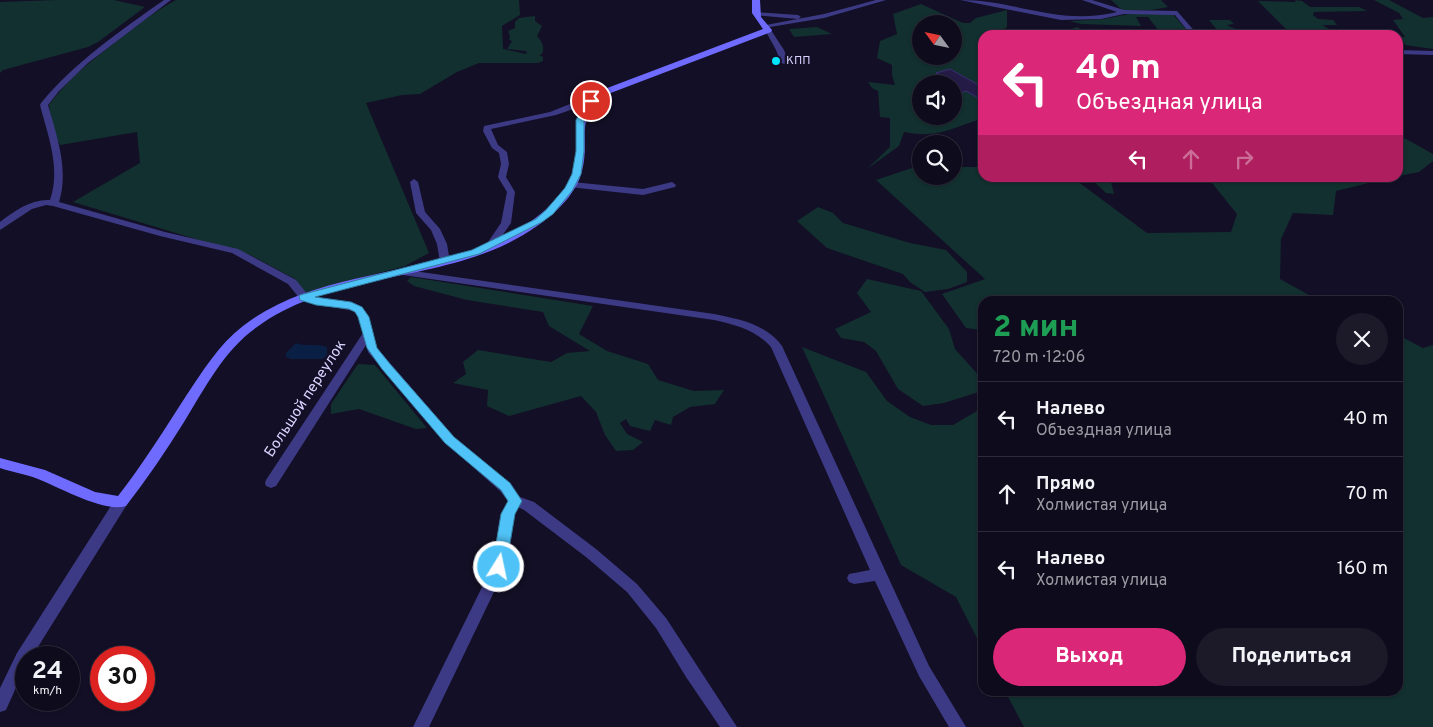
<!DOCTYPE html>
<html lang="ru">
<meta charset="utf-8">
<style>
:root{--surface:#0e0b1c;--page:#1c1929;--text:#f1f3f6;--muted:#9b9ba3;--line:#2e2b3b;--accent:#db2777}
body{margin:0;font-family:Overpass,sans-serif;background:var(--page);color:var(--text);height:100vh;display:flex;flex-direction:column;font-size:19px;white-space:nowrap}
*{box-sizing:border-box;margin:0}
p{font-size:16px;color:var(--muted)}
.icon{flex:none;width:28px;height:28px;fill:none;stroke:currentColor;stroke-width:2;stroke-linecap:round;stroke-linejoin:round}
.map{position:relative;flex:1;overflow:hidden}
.drawer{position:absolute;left:978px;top:296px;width:425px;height:400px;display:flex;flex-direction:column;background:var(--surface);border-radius:15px;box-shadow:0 1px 4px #0004,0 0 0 1px var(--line)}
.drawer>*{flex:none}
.banner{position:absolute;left:978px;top:30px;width:425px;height:152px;border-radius:15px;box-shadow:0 1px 4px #0004,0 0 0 1px var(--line);background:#db2777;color:#fff;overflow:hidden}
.needle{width:32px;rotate:303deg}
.buttons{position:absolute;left:912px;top:15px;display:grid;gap:10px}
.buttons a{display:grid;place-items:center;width:50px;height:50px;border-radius:50%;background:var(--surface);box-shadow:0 1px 4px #0004,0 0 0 1px var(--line);font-size:25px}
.speed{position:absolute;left:15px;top:646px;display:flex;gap:10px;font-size:25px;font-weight:700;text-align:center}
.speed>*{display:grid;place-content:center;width:65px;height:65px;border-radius:50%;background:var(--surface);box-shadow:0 1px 4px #0004,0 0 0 1px var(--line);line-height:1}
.speed small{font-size:12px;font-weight:400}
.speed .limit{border:8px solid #d22;background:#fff;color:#111}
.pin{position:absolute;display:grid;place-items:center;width:42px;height:42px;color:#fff;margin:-21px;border:2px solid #fff;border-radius:50%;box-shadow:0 1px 5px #0007}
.me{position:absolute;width:55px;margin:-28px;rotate:10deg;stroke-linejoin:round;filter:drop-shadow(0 0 4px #0008)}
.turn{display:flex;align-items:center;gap:18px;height:105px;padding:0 15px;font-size:22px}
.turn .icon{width:65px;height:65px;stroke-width:2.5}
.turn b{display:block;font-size:35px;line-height:42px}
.lanes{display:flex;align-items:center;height:48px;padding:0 15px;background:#0003;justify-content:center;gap:25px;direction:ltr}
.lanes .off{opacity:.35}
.round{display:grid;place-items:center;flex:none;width:52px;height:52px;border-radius:26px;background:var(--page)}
.headline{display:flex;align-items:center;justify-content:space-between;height:85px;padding:0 15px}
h1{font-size:30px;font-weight:800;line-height:38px;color:#1e9e55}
.action{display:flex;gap:10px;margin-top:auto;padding:10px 15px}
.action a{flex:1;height:58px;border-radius:30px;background:var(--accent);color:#fff;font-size:20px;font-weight:800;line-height:58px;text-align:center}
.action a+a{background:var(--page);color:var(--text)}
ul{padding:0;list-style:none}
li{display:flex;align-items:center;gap:15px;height:75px;padding:0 15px;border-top:1px solid var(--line)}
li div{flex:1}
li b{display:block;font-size:19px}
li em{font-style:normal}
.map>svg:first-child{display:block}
</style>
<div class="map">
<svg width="1433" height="727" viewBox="0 0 1433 727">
<rect width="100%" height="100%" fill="#130f26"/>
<!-- green -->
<path fill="#12302f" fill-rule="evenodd" d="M57,0H114L145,7L98,42L88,47L3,70L0,73V2Z
M176,0H519L520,15L502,26L503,49L526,54L527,52L525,51L507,49L512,41L509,40L510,36L508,31L515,28V22L519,18L535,16V21L542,26L537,36C542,42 545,46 542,54L539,55L543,57V61L538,63H479L457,72L420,94L402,95L366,103L429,253L405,266L305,293L295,279L252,256L73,202L140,163L137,132L60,145L52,129L49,105C71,75 93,60 122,37C140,24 156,10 176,0Z
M1111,0H1161L1168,7L1152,10H1122Z
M1295,0L1302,1L1310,7H1359L1367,11L1314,12L1313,15L1318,19L1333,20L1337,25H1322L1340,35H1221L1209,20H1230L1234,24L1227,25C1240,34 1272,33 1288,31L1258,1L1296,2Z
M1374,0H1389L1423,18L1433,17V49L1405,45L1404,42L1398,41V37H1405L1393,20L1403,19L1399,13Z
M921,4L963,23H970L976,18L1007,10V27L997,35H982V119C949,128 940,139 904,132L899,146L867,169L890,147V118L880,117L878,91L872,88L868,82L895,85L892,75V65L877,58L880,41L897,34L893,14ZM921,24H954V56H921ZM921,84H954V116H921Z
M1134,13H1172L1191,35H1086L1080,34L1071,29L1077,27L1082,30L1159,31L1148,17H1136L1141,26L1081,24L1070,21L1104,19Z
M817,27L832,34L794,37L789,29Z
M1398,139H1406L1433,154V161L1419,172L1398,176Z
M921,165V176H954V167H982V178H1073L1147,233L1231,232L1237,214L1208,178H1389L1336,191L1333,215L1293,213L1281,239L1280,279L1320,301H982V330L966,328L942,294L985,279L876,180Z
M1090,178H1110L1114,194L1106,193Z
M818,207L833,213L843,223L910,243L946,250L967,272V282L948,289L925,292L910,282L903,274L827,248L797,221Z
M411,277L593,306L579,334L607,351L648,364L658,380L694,391L724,390L715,404L690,407L673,417L671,425L655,420L650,431L630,426L626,419L620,423L627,434L643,442L633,450L616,451L605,435L596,412L581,396L509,416L487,406L488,390L453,383L466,374L463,362L478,350L551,362L567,353L590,351L549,326L543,312L467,300L414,286L407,281Z
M867,279L921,291L949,329L955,349L982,379V391L944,403L923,406L898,389L876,351L864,342L841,338L835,329L871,312L857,293Z
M1398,335L1423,348L1433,345V727H1024L1005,691H1398Z
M802,347L866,372L887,401L910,417L931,425H953L982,408V648L956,597L901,565Z
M358,364L375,365L427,428L416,429L359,409L331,414V404Z"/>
<!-- water -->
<path fill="#0a1f44" d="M296,343C306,347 316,343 327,347V357L322,359H291L286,357V353Z"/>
<!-- building -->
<path fill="#241b47" stroke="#3b2d73" d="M950,69L982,87V100L966,91L954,95V83L936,73Z"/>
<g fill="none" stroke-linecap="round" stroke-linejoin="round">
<!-- street -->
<path fill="#3d3a85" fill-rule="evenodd" d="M164,0H171L88,63L59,91L48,105C57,137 69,169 59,202L165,232L238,249L296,280L308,295L317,298L351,303L362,307L369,317L377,348L454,437L510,483L520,497L534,502L596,549L637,584L666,618L737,727H720L686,677L656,628L627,592L586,557L524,510L518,507L515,514L506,567L429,727H413L492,567L501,514L508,501L500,491L446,443L368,352L366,345L276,486L271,488L266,486L265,483L266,480L363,333L359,317L354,311L316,304L300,299L288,284L232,253L160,236L53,206L46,205L32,209L0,230V222C14,211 31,199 50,200C61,168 48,136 40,105L41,103C76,61 120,31 164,0Z
M876,0H886L824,18L764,28L761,26L824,14Z
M960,0C1017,0 1057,26 1117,12L1082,0H1092L1124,10L1177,11L1198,35H1191L1175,15L1124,14L1101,19L1061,20Z
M755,12L798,15L801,17L798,19L753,15V13Z
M766,29L771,30L784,50L789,63L788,65L781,63L776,50L765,30Z
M1398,50L1433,51V55L1398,54Z
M595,94L602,96L579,107L556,115L491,129L498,145L507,152L509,164L506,177L515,192L511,223L494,247H488L486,245L501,223L507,192L498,177L501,164L499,153L492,148L483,131L484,126L550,112Z
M414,179L418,182L425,212L440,229L447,244L450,262L448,264L445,265L440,262L437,244L431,230L416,213L410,182Z
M572,182L643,189L672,182L676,185L675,187L643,195L569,187L568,185Z
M400,269L714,314C739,319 766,324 782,346L929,666L966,727H949L919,676L875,581L854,584L849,582L847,578L849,574L870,570L771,347C756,330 736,325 714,320L396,274L395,272L396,270Z
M121,497L126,498L128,502L126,506L31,658H26V665L6,710L0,712V688L17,653L116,498Z"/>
<!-- secondary -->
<path fill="#6f6bff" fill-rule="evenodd" d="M752,0H760L761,17L772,30L771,32L608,94C572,121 591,136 582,171C577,193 555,214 537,226C454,285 340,267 257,327C224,350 205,388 184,422C166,451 147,479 126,506C104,513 59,487 38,479C26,474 12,472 0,468V458L45,470L95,492L118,496C143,464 164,430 186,396C203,371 219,344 243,326C326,262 444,281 530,222C546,211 564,194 572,174C585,137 560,121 602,90L763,29L752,13Z"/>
</g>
<!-- route -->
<path fill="#4fc3f7" stroke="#337fa1" d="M588,99L595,101L584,120V151L581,174L572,191L553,214L542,222L479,254L315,297L351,302L362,307L369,317L377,348L390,364L454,437L510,483L522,501L515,514L506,567L504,571L499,573L494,571L492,567L501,514L508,501L501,490L445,443L382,369L367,348L358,317L355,312L349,309L316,305L300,300L299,297L300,295L472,250L536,219L546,210L565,188L572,174L576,151V120Z"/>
<!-- markers -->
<circle fill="#00e5ff" stroke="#130f26" stroke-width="2" cx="776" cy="61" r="5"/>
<g text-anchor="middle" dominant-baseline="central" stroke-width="5" stroke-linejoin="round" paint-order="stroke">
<!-- far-poi labels -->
<g font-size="12" fill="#d9d4ff" stroke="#130f26" text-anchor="start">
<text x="786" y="61">КПП</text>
</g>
<!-- street labels -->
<g font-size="15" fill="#d9d4ff" stroke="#130f26">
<text transform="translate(306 399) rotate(-57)">Большой переулок</text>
</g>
</g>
</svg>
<div class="buttons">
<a><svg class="needle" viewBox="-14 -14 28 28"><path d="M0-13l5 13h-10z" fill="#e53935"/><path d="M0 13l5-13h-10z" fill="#9b9ba3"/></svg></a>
<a><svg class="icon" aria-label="sound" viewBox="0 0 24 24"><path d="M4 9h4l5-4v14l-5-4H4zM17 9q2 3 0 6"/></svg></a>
<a><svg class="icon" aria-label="search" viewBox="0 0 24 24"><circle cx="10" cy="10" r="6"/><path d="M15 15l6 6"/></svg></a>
</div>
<div class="speed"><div>24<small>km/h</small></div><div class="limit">30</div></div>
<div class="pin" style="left:591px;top:101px;background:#d93025"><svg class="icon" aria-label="arrive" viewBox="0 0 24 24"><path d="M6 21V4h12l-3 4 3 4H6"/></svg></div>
<svg class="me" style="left:499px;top:567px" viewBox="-20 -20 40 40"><circle r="17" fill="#4fc3f7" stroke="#fff" stroke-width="3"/><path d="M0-11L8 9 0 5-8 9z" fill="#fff"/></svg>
<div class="banner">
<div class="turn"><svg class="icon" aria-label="left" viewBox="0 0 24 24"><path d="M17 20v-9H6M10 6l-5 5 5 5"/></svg><div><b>40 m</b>Объездная улица</div></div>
<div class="lanes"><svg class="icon" aria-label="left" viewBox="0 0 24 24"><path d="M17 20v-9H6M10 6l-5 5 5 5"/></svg><svg class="icon off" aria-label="ahead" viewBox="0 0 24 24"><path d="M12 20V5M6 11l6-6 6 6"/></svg><svg class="icon off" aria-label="right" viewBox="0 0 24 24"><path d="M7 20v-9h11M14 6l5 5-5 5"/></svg></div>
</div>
<section class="drawer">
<div class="headline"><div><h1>2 мин</h1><p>720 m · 12:06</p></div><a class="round"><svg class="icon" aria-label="close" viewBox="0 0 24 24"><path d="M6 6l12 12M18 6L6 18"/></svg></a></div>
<ul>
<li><svg class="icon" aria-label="left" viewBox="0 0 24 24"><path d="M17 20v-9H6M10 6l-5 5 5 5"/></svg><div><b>Налево</b><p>Объездная улица</p></div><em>40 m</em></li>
<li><svg class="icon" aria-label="ahead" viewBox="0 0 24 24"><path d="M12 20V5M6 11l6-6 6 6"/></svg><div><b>Прямо</b><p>Холмистая улица</p></div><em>70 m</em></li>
<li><svg class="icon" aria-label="left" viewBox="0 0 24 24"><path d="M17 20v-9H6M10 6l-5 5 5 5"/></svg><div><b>Налево</b><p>Холмистая улица</p></div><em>160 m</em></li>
</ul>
<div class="action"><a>Выход</a><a>Поделиться</a></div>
</section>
</div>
